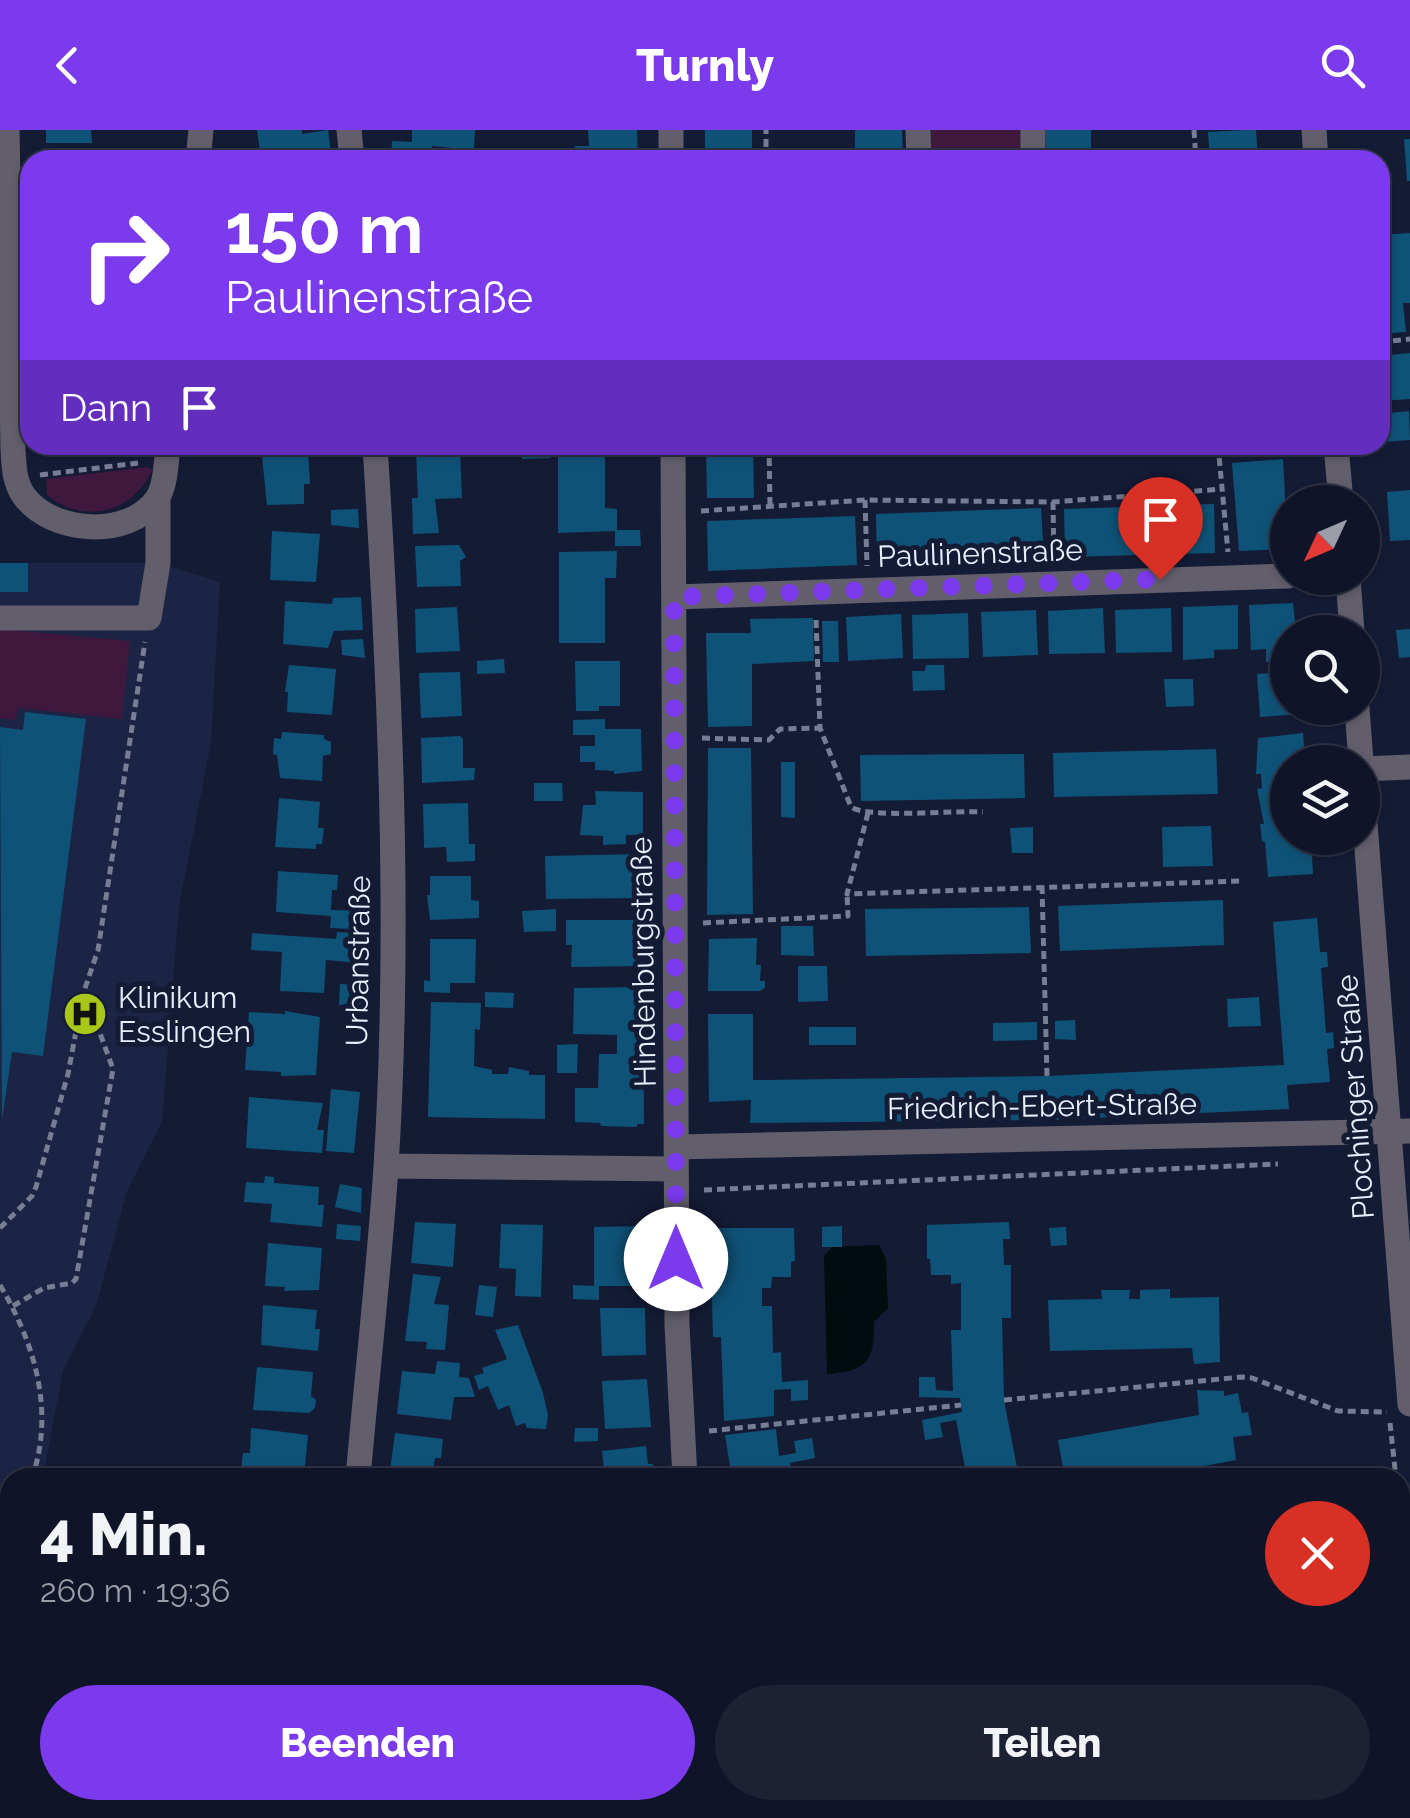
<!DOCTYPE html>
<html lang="de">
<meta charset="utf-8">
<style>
:root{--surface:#0f1428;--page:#1d2134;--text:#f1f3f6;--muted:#9b9ea8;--line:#2f3345;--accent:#7c3aed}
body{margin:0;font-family:Raleway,sans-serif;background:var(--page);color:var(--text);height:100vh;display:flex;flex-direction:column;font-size:38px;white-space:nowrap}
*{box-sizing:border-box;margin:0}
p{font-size:32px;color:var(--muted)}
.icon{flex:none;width:55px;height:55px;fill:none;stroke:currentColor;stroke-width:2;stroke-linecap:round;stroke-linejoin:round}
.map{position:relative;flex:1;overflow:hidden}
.sheet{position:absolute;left:0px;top:1338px;width:1410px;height:352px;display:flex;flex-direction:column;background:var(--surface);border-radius:30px 30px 0 0;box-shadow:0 2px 8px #0004,0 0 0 2px var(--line)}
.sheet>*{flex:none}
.guide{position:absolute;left:20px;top:20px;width:1370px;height:305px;border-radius:30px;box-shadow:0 2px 8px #0004,0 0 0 2px var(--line);background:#7c3aed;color:#fff;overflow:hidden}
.needle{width:65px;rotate:226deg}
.tools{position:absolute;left:1270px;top:355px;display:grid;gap:20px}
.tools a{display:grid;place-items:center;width:110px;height:110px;border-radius:50%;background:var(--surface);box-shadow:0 2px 8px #0004,0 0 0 2px var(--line);font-size:50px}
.pin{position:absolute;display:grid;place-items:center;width:85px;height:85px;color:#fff;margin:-102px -42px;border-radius:50% 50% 50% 0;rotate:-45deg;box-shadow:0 0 10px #0007}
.pin .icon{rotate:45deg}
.me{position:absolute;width:110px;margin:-55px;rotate:0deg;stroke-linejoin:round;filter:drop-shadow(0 0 8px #0008)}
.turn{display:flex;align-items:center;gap:35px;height:210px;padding:0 40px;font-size:45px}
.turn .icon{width:130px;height:130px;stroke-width:2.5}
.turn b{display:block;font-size:70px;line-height:85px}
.then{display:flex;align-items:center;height:95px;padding:0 40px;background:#0003;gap:20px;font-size:38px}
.round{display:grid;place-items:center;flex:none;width:105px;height:105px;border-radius:52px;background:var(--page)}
.summary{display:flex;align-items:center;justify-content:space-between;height:170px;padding:0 40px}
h1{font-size:60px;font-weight:800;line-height:75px}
.cta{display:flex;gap:20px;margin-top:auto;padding:20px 40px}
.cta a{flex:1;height:115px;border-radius:60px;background:var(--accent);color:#fff;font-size:40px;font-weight:800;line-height:115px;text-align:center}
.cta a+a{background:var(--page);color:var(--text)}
header{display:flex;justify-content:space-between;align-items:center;height:130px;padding:0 40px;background:var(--accent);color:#fff;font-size:45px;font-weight:800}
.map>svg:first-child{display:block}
</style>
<header><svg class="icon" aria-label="back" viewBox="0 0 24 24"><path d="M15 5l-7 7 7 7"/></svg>Turnly<svg class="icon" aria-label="search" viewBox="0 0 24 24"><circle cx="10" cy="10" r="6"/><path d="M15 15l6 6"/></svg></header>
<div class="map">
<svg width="1410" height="1688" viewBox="0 0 1410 1688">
<rect width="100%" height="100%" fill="#141b35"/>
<!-- built -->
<path fill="#1b2444" d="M0,433H158L220,452L211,613L179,776L162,992L127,1061L96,1176L63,1241L43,1347L10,1348V1478L0,1488Z
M347,1680H618L620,1688H346Z"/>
<!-- green -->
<path fill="#3f193d" d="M931,0H1021L1022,30H931Z
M148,337L152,340C133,383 84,395 47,365L46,349Z
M0,499L130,511L122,589L18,578L16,590L0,588Z"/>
<!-- water -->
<path fill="#010c0f" d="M879,1115L886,1129L888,1178L874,1192C875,1232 866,1241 827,1244L824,1126L832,1117Z"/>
<!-- building -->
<path fill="#0f5277" d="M46,0H91L92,13H46Z
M257,0H302V4L328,0L332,30H304L303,24L261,28Z
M412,0H475L474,20L432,16V30H391L392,11L412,12Z
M588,0H637L638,30H575V16H589Z
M705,0H752V30H705Z
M855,0H902L903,30H855Z
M1046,0H1091V30H1046Z
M1246,0H1256L1258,30H1210L1208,2Z
M1404,9H1410V51H1407Z
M78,18V30H52V19Z
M1410,103V173H1403L1406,202L1380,204V105Z
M1410,223V269L1380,271V226Z
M1409,281L1410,310L1382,312L1380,284Z
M294,315V320H308L310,354H304V374L267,375L261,317Z
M522,315H550V328L522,329Z
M706,315H753L754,368H707Z
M460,320L462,368L435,369L439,403L413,404L412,368H418L416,322Z
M605,322V378L617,379V400H640L641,416H615V401L558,403V323Z
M1283,329L1288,419L1239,421L1232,333Z
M1410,360V410L1390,411L1387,362Z
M1214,374L1215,423L1065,427L1064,379Z
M1041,378L1044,428L877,434L876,384Z
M358,379L359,398L331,395V380Z
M855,386L857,435L708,441L707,391Z
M272,401L320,404L316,452L270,450Z
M459,415L466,427L460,431L461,456L417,457L415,416Z
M617,421L616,448H605V513H559V422Z
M0,433H28V462H0Z
M361,467L363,500L334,501L328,518L283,514L285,471L332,474L333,468Z
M1293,473L1296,502H1288V531L1266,532V519L1251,520L1249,475Z
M1238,475V519L1214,520V528L1183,530V477Z
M457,477L460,521L416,523L415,479Z
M1103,478L1105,523L1049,524L1048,481Z
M1171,478L1172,522L1116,523L1115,480Z
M1036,480L1038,525L983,527L981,482Z
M968,483L969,528L913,529L912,485Z
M901,484L903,528L848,531L846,487Z
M813,488L814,531L752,534V596L708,597L706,503H751L750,489Z
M822,491H838L839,532H823Z
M1410,499V527L1399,528L1396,500Z
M363,509L365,528L342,525L341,510Z
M504,529L505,543L477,544V531Z
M575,531H620V576H599V581H576Z
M289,535L336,539L332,585L287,582L288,562H285Z
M926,535H944L945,560L913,561L912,541H925Z
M460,542L462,586L421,588L419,543Z
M1288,542V578H1301L1302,584L1260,587L1257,544Z
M1164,549H1193L1194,576L1166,577Z
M25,582L86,589L43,926L12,922L2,990L0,597L23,600Z
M605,589V599H641L642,641L614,644V641L595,640V632H580V616H595V605H573V590Z
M282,602L324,605V609L331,612V624L323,626L322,651L280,648L277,625L273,624L274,608L281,609Z
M1303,603L1305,632H1288V708H1311L1313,744L1268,747L1265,712L1262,711L1260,694H1264L1257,659L1262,658L1261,644H1256L1258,608Z
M460,606L463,609V638H475L474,650L422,653L421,608Z
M708,618H751L753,784L707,785Z
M1216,619L1218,664L1054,667L1053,623Z
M1024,624L1025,668L861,671L860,625Z
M781,632H795V688L781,687Z
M534,653H562L563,671H534Z
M595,661L643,662V705H626V714L603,715V706L580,705L583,675H596Z
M279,668L320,672L318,698H324L322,714H316V719L275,717Z
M468,673L469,714H475V731L447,732L446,717L424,718L423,674Z
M1211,696L1213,736L1163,737L1162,697Z
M1033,697V723H1012L1010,698Z
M642,724L643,768L546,769L545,726Z
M278,741L338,745L337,760H332L331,780L371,781V800L330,798L331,786L276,782Z
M430,746H471V770L479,771V788L430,790L427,765H430Z
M1223,770L1224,815L1060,821L1058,776Z
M1029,777L1031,823L866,826L865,779Z
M556,779V801L524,802L522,781Z
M1317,788L1320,822H1327L1328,837L1321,838L1326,903L1333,902L1334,918L1327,919L1330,952L1287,955L1289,979L1048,990L750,993L751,970L709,972L708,884H753V950L1047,946L1284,935L1273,792Z
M566,790H643V836L571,837L572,815H566Z
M781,796H813L814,826L781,825Z
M337,802L371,804V834L326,830L324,863L280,861L282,822L251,820L252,803L336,809Z
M757,808L756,835H761L760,851H765V858L760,861H708L709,809Z
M430,809H476L475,853H450V863L424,862V850L430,851Z
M798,836H827L828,871L798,872Z
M340,854L371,856L370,877L339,875Z
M643,857L644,994H637V997L601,996L600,993L575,992V958H598L599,924H617V905L573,904L574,858Z
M485,862L514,863L513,878L485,877Z
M1259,867L1261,896L1228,897L1227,869Z
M431,872L481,873L480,900L475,899L474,936L492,940V944H508L509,937L529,941V945H545V989L428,987Z
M285,881L320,887L316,945L281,946V942L245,940L249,882L285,884Z
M1075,890L1076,910L1055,909V891Z
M1037,892V910L993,911V893Z
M809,897H856V915H809Z
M578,914L577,943H557V915Z
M331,959L360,962L354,1023L326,1021Z
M249,967L323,973L317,1000H324L322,1023L246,1018Z
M265,1046L274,1047V1053L319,1057L318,1075H324L322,1097L270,1092L272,1074L244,1072L246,1052L264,1053Z
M340,1054L362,1058L361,1083L335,1077Z
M415,1092L456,1094L453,1137L411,1133Z
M1009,1092L1010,1109H1003L1004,1135H1011V1188H1002L1004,1270L1019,1348H967L956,1290L940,1293L943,1307L925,1310L922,1290L962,1282L960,1268L919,1267V1247H935L936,1260L953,1261L951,1200H961V1153L951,1154V1145H931L930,1129H927V1095Z
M337,1094L361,1096L360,1111L336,1109Z
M501,1094L543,1095L541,1167L515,1166L516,1139L499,1138Z
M644,1096L645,1156H599V1170L573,1169V1155L594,1156V1097Z
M842,1096V1117H822V1097Z
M1066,1097L1067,1115L1051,1116L1049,1098Z
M710,1098H794L795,1131L791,1132V1147H772L771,1158H762V1176H772L773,1223L781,1222L782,1252L808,1250V1270L791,1271V1259L774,1260V1286L724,1291L721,1207H713Z
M268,1113L322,1118L319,1160L284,1161L285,1157L265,1156Z
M413,1144L441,1147L434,1174L449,1175L445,1220L426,1219L427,1212L405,1211Z
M479,1155L497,1157L493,1187L475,1185Z
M1170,1159V1168L1219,1167L1220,1232L1194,1234L1192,1218L1050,1221L1048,1170L1102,1169L1101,1160H1130L1129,1169H1140V1160Z
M263,1175L317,1180L315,1199H320L318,1221L261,1215Z
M600,1178H645L646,1225L602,1226Z
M518,1195L543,1263L548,1285L546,1299L527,1298L525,1293L516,1296L509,1275L498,1280L488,1256L479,1260L474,1246L484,1243L482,1238L507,1229L495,1200Z
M437,1231L460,1233L459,1247L469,1248L475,1267H454L451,1290L397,1284L402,1241L435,1244Z
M257,1237L313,1242L311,1266L316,1270L315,1278L309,1283L253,1280Z
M647,1249L651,1297L605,1299L602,1251Z
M1197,1260L1224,1261V1266L1238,1263L1242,1283L1248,1282L1252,1305L1233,1307L1236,1330L1188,1339L1189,1347L1184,1348H1157L1156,1343L1146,1345L1147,1348H1065L1058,1310L1199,1285Z
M251,1298L308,1305L304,1345L241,1340L243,1323H250Z
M575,1298H598V1311L574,1312Z
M776,1299L779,1326L796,1323L794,1311L812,1308L815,1328L790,1333L792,1348H732L725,1305Z
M395,1303L443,1309L441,1328H435L432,1348H389Z
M646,1316L648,1334H653L655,1348H605L602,1321Z
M1407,1543L1410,1552V1645L1400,1649V1545Z
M1410,1669V1688H1351L1346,1680H1375L1379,1686L1390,1680H1400V1675Z
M194,1680H209L247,1688H193Z
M364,1680H394L392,1688H363Z
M639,1680H687L689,1688H641Z
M783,1680H815L816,1682L785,1688Z
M1008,1680H1085L1088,1688H1011Z
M1134,1680H1166L1168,1684L1156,1688L1154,1684L1137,1688Z"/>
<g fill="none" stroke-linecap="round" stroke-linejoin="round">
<!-- path -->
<path stroke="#777d92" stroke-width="5" stroke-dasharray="8 5" stroke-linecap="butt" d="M1194,0L1196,30
M766,30V0
M1380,212L1410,209
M769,315L770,376
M1218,315L1228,422
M40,345L138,333
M865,370L867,436
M1053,372L1054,430
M701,381L865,370L1053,372L1222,359
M816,490L820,598L851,677C870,689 954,680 983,682
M702,608L769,610L780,599L820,598
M868,683L847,764L1242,751
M1042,756L1047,946
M703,793L848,786L847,764
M704,1060L1278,1034
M0,1098L32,1066L36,1057L68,944L83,864L98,820L145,512
M0,1155C35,1214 55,1281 32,1348
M13,1176L44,1158L72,1153L76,1149L113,939L97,895L81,879
M1004,1270L1241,1247L1252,1248L1338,1281L1387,1282
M1390,1293L1396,1348
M709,1301L961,1275
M1,1418L7,1413L10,1387
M0,1577L10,1578"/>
<!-- minor -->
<path stroke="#625e6c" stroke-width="25" d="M7,0L13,320C14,336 14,352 24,366C51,403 128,410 157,369C166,355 166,332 168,315
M349,0L352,30
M671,0V30
M918,0L919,30
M1033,0V30
M1314,0L1316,30
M198,30L201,0
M673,315L677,1195L685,1348
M1336,315L1341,372
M1348,448L1352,502
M674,467L1288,446
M0,488H149L158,433V367
M1357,578L1361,632
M1362,639L1410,637
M1362,655L1410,1274
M676,1017L1410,1001
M386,1036L676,1039
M358,1348C367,1244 379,1141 386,1037C401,797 390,555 375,315
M1400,1409L1410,1408
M741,1680L743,1688
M1113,1680L1116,1688
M313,1688L314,1680"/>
</g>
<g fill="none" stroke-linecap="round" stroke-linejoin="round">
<!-- route -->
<path stroke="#7c3aed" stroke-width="18" stroke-dasharray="0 32.4" d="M676,1129L674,467L1160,449"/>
</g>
<!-- icons -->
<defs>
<g id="hospital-disc" transform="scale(2.25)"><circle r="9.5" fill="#a9c71a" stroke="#141b35"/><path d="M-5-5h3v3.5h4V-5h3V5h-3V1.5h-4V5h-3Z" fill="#111"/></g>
</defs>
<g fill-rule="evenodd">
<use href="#hospital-disc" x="85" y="884"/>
</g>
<g text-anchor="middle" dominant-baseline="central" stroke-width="10" stroke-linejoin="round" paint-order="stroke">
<!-- street labels -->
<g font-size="30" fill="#e9eefd" stroke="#141b35">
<text transform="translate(980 423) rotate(-2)">Paulinenstraße</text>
<text transform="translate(358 831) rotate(-89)">Urbanstraße</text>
<text transform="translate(643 832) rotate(-91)">Hindenburgstraße</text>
<text transform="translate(1355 967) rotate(-94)">Plochinger Straße</text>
<text transform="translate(1042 976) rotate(-1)">Friedrich-Ebert-Straße</text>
</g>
<!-- poi labels -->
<g font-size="30" fill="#e9eefd" stroke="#141b35" text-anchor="start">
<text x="118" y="867">Klinikum<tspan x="118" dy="34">Esslingen</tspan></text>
</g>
</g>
</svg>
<div class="tools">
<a><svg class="needle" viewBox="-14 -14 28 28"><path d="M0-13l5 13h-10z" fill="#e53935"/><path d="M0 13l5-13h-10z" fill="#9b9ea8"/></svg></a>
<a><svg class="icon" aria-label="search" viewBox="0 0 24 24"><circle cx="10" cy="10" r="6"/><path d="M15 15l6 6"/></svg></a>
<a><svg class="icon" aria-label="layers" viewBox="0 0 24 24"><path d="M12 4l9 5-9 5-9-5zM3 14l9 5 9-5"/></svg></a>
</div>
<div class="pin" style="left:1160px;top:449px;background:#d93025"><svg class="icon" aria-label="arrive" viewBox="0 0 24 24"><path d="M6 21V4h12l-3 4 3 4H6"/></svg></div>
<svg class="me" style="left:676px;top:1129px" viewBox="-20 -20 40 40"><circle r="19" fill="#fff"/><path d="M0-13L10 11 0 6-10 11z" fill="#7c3aed"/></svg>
<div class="guide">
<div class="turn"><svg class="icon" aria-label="right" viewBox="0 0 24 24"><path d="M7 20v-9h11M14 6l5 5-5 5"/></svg><div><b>150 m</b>Paulinenstraße</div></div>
<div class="then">Dann<svg class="icon" aria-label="arrive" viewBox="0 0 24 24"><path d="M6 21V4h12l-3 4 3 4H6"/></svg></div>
</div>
<section class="sheet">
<div class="summary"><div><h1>4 Min.</h1><p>260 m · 19:36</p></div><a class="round" style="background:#d93025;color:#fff"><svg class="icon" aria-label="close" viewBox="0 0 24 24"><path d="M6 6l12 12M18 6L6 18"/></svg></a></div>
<div class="cta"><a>Beenden</a><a>Teilen</a></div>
</section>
</div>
